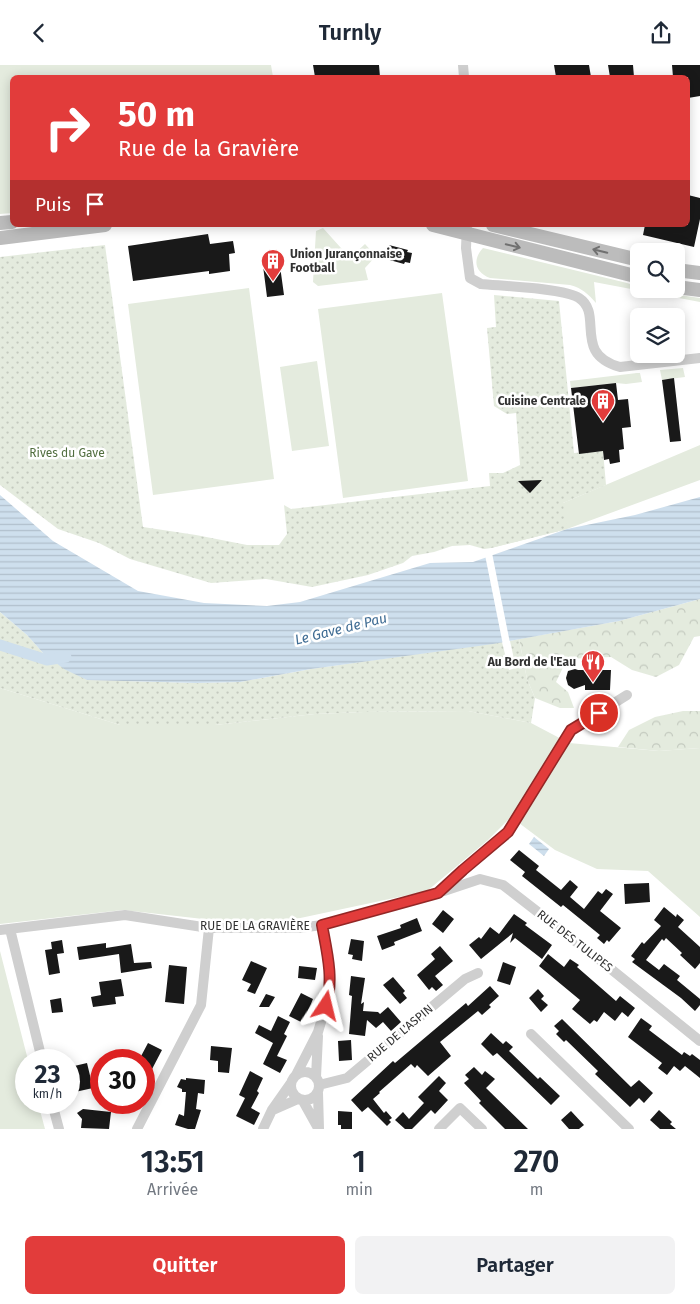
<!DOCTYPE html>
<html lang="fr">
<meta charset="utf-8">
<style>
:root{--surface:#fff;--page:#f2f2f3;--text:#1f2937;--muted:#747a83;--accent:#e23c3b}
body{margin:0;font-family:"Fira Sans",sans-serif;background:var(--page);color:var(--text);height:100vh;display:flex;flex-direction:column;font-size:19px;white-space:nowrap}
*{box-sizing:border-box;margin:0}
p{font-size:16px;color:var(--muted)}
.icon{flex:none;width:28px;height:28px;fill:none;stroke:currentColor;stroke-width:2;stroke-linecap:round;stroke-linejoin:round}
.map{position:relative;height:1064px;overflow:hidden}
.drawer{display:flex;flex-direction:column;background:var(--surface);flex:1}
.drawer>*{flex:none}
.banner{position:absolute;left:10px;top:10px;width:680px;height:152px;border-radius:8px;box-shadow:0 2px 12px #0003;background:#e23c3b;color:#fff;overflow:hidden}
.controls{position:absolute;left:630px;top:178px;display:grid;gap:10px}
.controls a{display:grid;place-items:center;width:55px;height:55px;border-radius:8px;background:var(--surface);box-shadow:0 2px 12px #0003;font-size:25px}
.speed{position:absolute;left:15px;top:984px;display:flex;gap:10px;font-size:25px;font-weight:700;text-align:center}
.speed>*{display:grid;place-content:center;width:65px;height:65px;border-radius:50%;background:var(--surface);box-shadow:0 2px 12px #0003;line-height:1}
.speed small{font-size:12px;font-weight:400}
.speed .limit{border:8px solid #d22;background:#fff;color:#111}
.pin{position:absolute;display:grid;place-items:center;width:42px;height:42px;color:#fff;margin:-21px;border:2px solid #fff;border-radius:50%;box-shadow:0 1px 5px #0007}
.me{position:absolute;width:55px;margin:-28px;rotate:10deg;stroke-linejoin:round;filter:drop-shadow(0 0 4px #0008)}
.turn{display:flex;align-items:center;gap:18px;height:105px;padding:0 25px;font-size:22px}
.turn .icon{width:65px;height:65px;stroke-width:2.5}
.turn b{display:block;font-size:35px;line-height:42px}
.then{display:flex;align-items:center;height:48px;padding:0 25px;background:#0003;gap:10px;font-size:19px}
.eta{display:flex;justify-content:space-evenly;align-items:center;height:85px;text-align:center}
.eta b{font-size:30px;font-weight:600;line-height:35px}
.cta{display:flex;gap:10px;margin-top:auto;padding:10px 25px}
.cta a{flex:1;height:58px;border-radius:8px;background:var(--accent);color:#fff;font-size:20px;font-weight:600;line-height:58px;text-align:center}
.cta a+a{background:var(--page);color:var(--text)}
header{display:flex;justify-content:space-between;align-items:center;height:65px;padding:0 25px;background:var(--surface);font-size:22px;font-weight:600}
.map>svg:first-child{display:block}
</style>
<header><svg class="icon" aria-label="back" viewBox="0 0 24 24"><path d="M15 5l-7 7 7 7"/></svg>Turnly<svg class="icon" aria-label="share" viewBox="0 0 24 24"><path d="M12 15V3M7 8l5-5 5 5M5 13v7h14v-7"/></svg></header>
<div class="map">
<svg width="700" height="1064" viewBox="0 0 700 1064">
<defs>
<pattern id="forest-crowns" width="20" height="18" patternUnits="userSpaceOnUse" patternTransform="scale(1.25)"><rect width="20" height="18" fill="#e4ebde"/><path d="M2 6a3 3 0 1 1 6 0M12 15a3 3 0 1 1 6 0" fill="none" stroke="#c4cabf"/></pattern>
<pattern id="park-dots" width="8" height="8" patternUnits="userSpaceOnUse" patternTransform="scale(1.25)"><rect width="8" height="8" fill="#e4ebde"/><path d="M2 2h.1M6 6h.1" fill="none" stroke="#c4cabf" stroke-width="1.8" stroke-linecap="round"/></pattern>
<pattern id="water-rules" width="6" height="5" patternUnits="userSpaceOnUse" patternTransform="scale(1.25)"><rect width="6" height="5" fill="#cedfed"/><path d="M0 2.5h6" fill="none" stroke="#b1c0cc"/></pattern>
</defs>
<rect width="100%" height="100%" fill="#fff"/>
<!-- green -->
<path fill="#e4ebde" d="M0,0H271L273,12H12V148L0,149Z
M323,163L350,193L365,179L376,191L365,203L368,215L318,221L313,217L316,166Z
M483,183L627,218L639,222V224L700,233V237L594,217L596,238C588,229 582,223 570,220L490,213C475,207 472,195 483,183Z
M249,223L274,414L153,430L128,239Z
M442,228L468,416L343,433L318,244Z
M317,296L329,381L292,386L280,302Z
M683,303L685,312L662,315L660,305Z
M637,308H640L642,317L626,319L616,318L571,323L570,316Z
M700,380V415L567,464L491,483L481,437L563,438Z
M0,623L120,660H215L315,649L364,647L468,646L531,658L569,678L659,686L700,683V852L648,806L597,804L555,785L511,752L488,775L427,826L291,855L221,856L123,845L0,859Z
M0,886L28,995H26V1038H38L45,1064H0Z"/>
<!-- forest -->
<path fill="url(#forest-crowns)" d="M700,534V571L694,572L679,600L656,612L632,605L611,592L567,594L556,617L568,627L574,643H560L535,633L527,614L519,574L619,556Z
M683,646H700V683L659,686L618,682L629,665L655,652Z"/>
<!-- park -->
<path fill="url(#park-dots)" d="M105,180L143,462L196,470L247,480H279L287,469L284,440L291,444L490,421L489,408H503L520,400L516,348L507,349L494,341L487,263L496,262L494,230L559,236L574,388L603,386L606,420L563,438L567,464L491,483L484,484L470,480L452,481L434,487L412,491L403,498L368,510L312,522L266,514L211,518L130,494L99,478L58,464L0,420V192Z
M0,547L27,570L43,588L87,615L196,618L240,617L311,604L502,577L509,605L516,603L510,576L519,574L527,614L535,633L531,658L468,646L364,647L315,649L215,660H120L0,623Z"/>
<!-- water -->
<path fill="url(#water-rules)" d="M0,430L53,476L138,526L204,538L267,541L300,537L430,498L473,497L567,464L635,450L700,432V534L619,556L493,579L311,604L240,617L196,618L87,615L64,604L43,588L27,570L0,547Z
M534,772L549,784L544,791L529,779Z"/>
<!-- pier -->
<path fill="#fff" d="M492,488L510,578L503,580L485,490Z"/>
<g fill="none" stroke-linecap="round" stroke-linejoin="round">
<!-- canal -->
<path stroke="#cedfed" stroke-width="11" d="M0,580L47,595L66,592"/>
</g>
<!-- building -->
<path fill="#191919" d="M313,0H379L380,12H315Z
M554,0H589L591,12H556Z
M608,0H633L634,12H610Z
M672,0H700V31L688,33V12H673Z
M688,130L700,133V154L694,182L643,170L645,160H688Z
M208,169L210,179L233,176L235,188L229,189L230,206L209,209V206L133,216L128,181Z
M389,180L408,185L407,187L412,188L410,198L405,197L404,199L386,194Z
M273,191L275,202L280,201L284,230L267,232L262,193Z
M674,313L681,376L670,377L662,315Z
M616,318L618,335L628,334L631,362L622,363L624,384L619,385L620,397L610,399L609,394L604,395L603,386L579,389L571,323Z
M542,415L530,428L518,416Z
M575,604L578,605H611L610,625H585V620L574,624L568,620L566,613L568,606Z
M519,785L539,801L536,805L561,825L570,815L578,822L570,832L584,844L598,826L602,829L606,824L613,829L600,846L621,863L609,877L607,875L604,879L597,873L600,870L563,840L561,842L522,811L525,807L510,795Z
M649,818L650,837L625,839L624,819Z
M664,842L676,852L677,849L684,855L678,862L700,882V898L695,904L680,890L682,888L666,873L664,876L662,874L646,895L659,905L664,899L680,911L677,915L700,934V940L695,946L681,933L632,897L635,894L631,891L642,877L644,879L661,861L654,855Z
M443,845L454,854L443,868L432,859Z
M514,849L527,858L525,860L552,880L542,894L515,873L510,878L513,868L481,894L469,880L479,872L481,874L490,862L499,869Z
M417,853L422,866L394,877L395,880L382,885L377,871L401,863L400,860Z
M351,874L364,876L362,896L352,894L353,890L348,889Z
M62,875L64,888L57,889L60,908L49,910L45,885L52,884L51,877Z
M106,878V883L131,879L134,898L151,897L152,903L121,908L119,889L79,895L77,882Z
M440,881L453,896L435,911L443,920L436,926L432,922L429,925L417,910L435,894L431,889Z
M548,889L564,902L570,894L579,900L577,902L616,936L620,931L635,943L628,952L622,947L615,956L604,947L597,957L594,955L590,959L572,944L580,935L539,901Z
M251,896L267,903L255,929L247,926L251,919L242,915Z
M503,897L516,902L510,920L497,916Z
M169,900L187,902L184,939L165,937Z
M299,901L317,903L315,915L298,913Z
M351,911L365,913L361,939L364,937L363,946L378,947L380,949L388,942L401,957L391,966L383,957L376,963L367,955L365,971L349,969L352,931L349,930Z
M393,912L405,926L403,928L407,933L400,939L383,920Z
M121,914L124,931L115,932L116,939L93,942L91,932L101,930L99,917Z
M490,921L499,931L489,940L491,942L482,950L478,946L440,977L451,991L428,1011L417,1000L415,1003L411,999L379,1027L380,1028L373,1034L384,1048L386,1046L392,1053L389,1055L391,1057L387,1061L368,1042L362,1047L351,1035L393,996L395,998L466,938L468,941Z
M538,924L544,931L541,934L548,940L541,947L529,933Z
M301,928L313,934L303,958L289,951Z
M266,929L275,932L269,942H259Z
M61,933L63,947L52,948L50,935Z
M278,951L290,957L284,969L287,971L277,991L287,995L280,1008L263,999L273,978L255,968L259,960L271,966Z
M641,953L652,961L649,965L682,990L684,987L690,991L692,989L700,995V1013L685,1001L680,1006L674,1001L667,1010L658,1003L662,998L628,972Z
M562,954L631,1022L639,1015L653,1028L644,1038L639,1033L630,1042L595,1009L598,1006L566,975L564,977L556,969L559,966L554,961Z
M491,968L503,979L506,976L513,982L509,986L538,1014L540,1012L560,1031L551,1040L497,988L493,991L481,979Z
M351,975L352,995L339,996L338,976Z
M148,978L162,985L151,1006L144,1003V995H139Z
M211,981L232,983L229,1008L218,1007V996L210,995Z
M87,998L93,1023L75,1027L70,1002Z
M474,1002L482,1010L485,1006L495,1014L486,1023L528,1064H505L479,1038L481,1036L464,1018L469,1014L465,1010Z
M250,1006L263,1013L257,1026L259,1028L251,1043L260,1048L254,1060L236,1051L245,1033L239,1030Z
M439,1011L446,1018L439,1026L448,1035L435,1049L431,1045L412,1064H405L395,1055L403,1047L409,1054L424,1038L418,1032Z
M186,1013L205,1015L204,1029L198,1028L196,1044L201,1045L195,1064H188L175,1060L179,1049L184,1051L186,1027H182V1024L177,1022L181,1014L186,1015Z
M83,1044L111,1047L109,1064L81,1063L82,1054L77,1048Z
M659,1045L672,1057L670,1059L676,1064H660L650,1055Z
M338,1046L352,1047V1064H341V1060H338Z
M571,1046L584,1060L579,1064H569L561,1055Z"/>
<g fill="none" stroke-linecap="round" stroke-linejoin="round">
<!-- street -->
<path stroke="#cfcfcf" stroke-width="10" d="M463,0L464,12
M467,160L466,183L470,213L481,219C501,221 565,223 579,233C604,249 572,289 620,302L700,293
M444,826L480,814L503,820L601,896L700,976
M10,864L42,995
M0,865L125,850L209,863H299L322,860L439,828L463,805L507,767L571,665L627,630
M531,969L629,1064
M291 1021a14 14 0 1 1 28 0a14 14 0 1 1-28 0Z
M296,1010L318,967L330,927V910L322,860
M316,1012L318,971
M319,1020L347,1013L465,914L478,908
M318,1028L319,1064
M303,1036L318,1063
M52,1038L59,1064
M273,1045L298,1034
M137,1064L201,940L209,863
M263,1064L272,1045L291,1018
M439,1064L460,1043L482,1064"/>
<!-- secondary -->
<path stroke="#bcbcbc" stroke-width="14" d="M0,158L12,157
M433,160L639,212
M493,160L639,195
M0,173L105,160
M676,205L700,208
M676,222L700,225"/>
</g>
<!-- one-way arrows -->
<defs><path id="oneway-shaft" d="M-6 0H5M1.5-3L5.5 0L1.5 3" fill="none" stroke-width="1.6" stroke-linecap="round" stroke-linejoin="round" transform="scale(1.25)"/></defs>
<g stroke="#707070">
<use href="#oneway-shaft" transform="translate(513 181) rotate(14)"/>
<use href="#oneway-shaft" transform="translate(600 186) rotate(-166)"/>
</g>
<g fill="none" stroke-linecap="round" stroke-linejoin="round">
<!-- route casing -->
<g stroke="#932726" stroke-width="12">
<path id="route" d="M326,941C334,914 327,887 322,860L438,828L463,805L508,767L571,665L599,648"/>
</g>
<!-- route -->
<use href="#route" stroke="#e23c3b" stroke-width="9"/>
</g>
<!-- icons -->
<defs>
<g id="building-pin" transform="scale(1.25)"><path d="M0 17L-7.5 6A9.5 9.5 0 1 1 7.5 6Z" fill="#e23c3b" stroke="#fff"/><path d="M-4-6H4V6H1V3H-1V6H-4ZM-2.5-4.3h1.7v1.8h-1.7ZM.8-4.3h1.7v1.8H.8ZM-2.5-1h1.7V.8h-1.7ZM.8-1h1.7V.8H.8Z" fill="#fff"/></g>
<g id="restaurant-pin" transform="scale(1.25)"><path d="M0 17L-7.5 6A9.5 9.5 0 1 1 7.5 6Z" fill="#e23c3b" stroke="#fff"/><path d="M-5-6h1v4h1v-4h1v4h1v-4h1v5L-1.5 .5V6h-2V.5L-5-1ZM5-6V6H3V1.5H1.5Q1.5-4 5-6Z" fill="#fff"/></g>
</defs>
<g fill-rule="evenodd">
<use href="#building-pin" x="273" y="196"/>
<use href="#building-pin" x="603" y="336"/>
<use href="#restaurant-pin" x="593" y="597"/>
</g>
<g text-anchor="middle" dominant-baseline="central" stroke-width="5" stroke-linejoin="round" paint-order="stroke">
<!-- poi labels -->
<g font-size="12" font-weight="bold" fill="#323232" stroke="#fff" text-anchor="end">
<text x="290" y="189" text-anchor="start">Union Jurançonnaise<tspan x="290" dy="14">Football</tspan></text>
<text x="586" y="336">Cuisine Centrale</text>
<text x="576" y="597">Au Bord de l'Eau</text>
</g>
<!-- park labels -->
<g font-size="12" fill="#516e3f" stroke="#fff">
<text x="67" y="388">Rives du Gave</text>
</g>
<!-- street labels -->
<g font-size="12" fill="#323232" stroke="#fff">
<text x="255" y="861">RUE DE LA GRAVIÈRE</text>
<text transform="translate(575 876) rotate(38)">RUE DES TULIPES</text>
<text transform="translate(400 968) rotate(-40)">RUE DE L'ASPIN</text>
</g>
<!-- water labels -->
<g font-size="14" font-style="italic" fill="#406d94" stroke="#fff">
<text transform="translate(341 564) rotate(-14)">Le Gave de Pau</text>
</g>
</g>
</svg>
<div class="controls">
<a><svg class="icon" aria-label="search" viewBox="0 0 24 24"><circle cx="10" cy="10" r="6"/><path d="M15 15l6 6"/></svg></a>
<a><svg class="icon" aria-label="layers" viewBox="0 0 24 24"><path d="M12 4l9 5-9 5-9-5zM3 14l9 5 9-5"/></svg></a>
</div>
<div class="speed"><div>23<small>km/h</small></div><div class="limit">30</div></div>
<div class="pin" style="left:599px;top:648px;background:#d93025"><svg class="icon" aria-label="arrive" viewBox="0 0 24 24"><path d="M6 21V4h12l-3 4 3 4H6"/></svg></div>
<svg class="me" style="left:326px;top:941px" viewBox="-20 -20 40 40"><path d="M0-17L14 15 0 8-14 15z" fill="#e23c3b" stroke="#fff" stroke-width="4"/></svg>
<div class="banner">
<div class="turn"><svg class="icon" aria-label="right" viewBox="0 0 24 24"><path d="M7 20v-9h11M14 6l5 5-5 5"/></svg><div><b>50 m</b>Rue de la Gravière</div></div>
<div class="then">Puis<svg class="icon" aria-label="arrive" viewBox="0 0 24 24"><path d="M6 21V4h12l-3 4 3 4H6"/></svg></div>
</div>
</div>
<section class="drawer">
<div class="eta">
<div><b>13:51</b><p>Arrivée</p></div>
<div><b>1</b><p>min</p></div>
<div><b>270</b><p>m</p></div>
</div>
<div class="cta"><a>Quitter</a><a>Partager</a></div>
</section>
